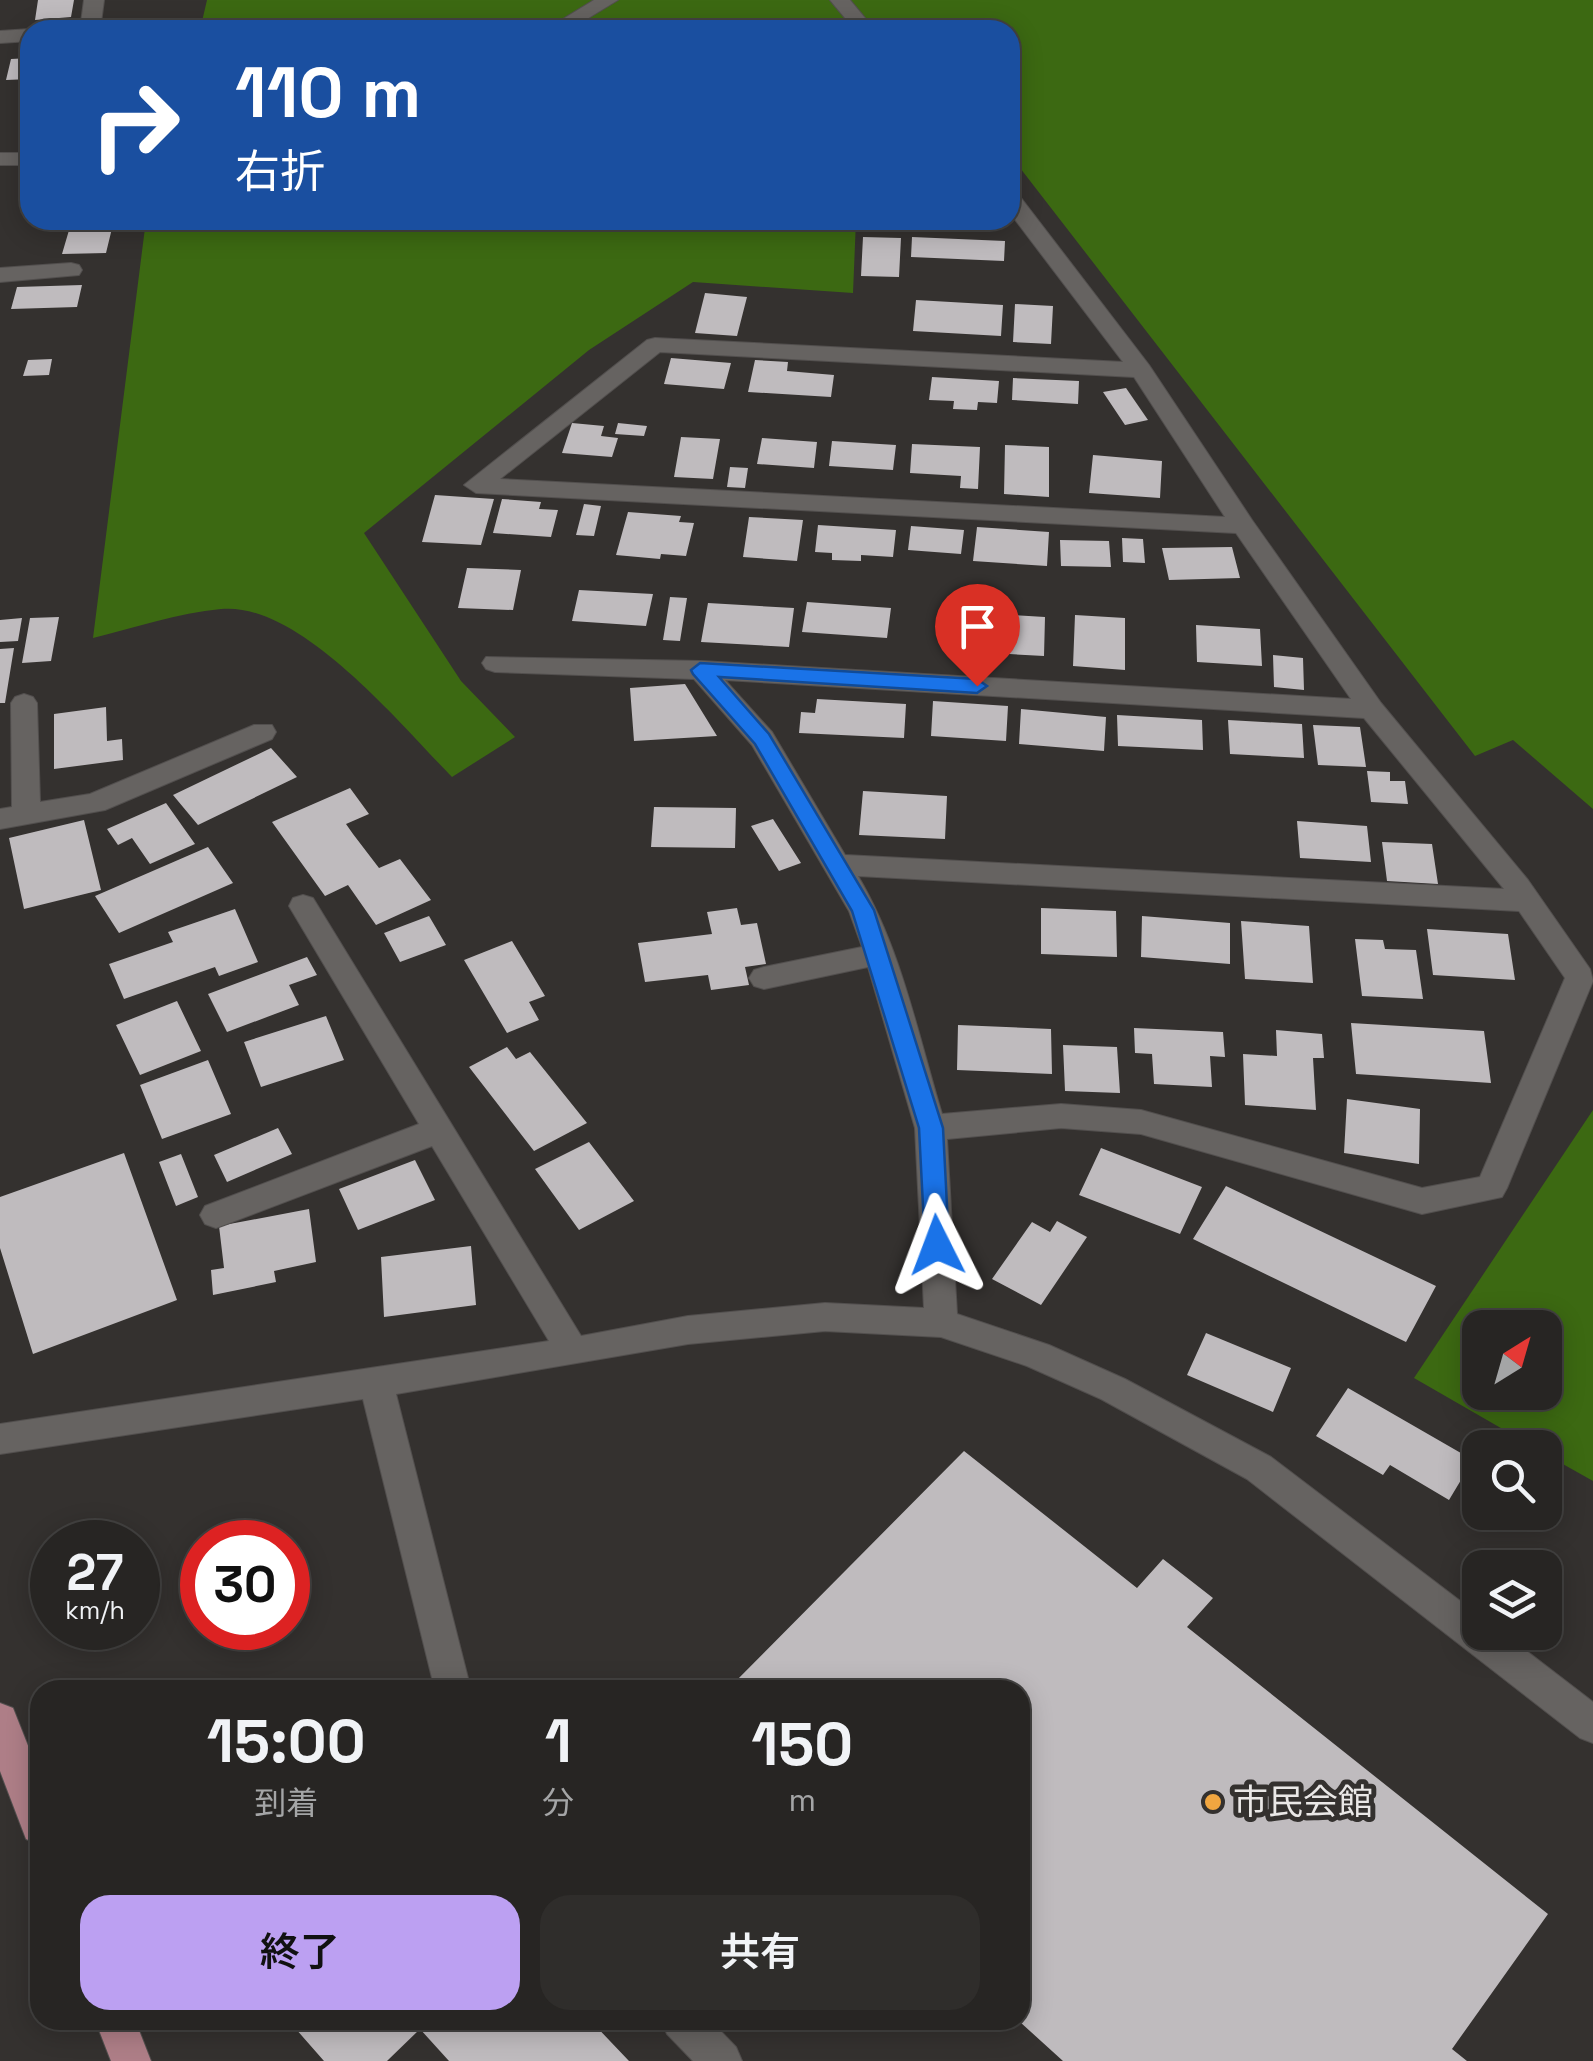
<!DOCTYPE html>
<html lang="ja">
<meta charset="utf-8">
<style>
:root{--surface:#272523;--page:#2f2d2b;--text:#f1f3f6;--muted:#a4a5a6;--line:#434241;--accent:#bca0f2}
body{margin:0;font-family:"Space Grotesk","Noto Sans JP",sans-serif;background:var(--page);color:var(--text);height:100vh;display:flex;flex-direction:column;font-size:38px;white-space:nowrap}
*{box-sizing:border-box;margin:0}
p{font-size:32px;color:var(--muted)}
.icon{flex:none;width:55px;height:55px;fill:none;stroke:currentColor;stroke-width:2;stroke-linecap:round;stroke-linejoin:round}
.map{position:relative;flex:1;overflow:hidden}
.panel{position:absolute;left:30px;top:1680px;width:1000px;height:350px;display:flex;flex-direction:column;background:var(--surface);border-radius:30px;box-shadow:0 5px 25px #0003,0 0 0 2px var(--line)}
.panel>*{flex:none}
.banner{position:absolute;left:20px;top:20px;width:1000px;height:210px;border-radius:30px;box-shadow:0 5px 25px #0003,0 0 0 2px var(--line);background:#1a4fa0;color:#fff;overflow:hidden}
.needle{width:65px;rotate:37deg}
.fabs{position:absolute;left:1462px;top:1310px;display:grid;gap:20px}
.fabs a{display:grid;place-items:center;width:100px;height:100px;border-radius:20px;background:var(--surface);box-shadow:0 5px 25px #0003,0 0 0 2px var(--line);font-size:50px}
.speed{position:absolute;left:30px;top:1520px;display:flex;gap:20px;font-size:50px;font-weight:700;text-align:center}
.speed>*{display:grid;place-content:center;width:130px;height:130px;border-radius:50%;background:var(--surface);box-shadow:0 5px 25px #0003,0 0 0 2px var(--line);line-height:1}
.speed small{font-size:25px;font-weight:400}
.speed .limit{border:15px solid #d22;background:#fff;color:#111}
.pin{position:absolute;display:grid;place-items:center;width:85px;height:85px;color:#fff;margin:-102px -42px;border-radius:50% 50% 50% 0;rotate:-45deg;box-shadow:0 0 10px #0007}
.pin .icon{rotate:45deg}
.me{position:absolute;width:110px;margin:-55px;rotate:357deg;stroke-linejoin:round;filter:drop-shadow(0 0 8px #0008)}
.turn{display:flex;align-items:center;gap:35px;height:210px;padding:0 50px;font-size:45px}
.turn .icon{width:130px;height:130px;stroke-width:2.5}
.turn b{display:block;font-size:70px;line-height:85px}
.eta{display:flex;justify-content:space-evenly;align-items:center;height:170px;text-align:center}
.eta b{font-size:60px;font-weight:600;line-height:70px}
.action{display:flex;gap:20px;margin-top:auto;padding:20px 50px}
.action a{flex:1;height:115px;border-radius:30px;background:var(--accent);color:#111;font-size:40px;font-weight:600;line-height:115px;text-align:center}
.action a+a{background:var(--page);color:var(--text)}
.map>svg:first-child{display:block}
</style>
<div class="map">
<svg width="1593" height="2061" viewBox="0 0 1593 2061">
<rect width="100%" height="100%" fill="#34312f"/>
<!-- forest -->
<path fill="#3c6912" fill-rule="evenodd" d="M207,0H1593V809L1513,740L1475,756L1010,155V30H200Z
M146,220H856L853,293L693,282L589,350L364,533L461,681L515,737L452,777C401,725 299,601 221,609C178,613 134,628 93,638Z
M1593,1110V1481L1545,1454V1448L1534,1447L1414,1378ZM1480,1328H1545V1392H1480Z"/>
<!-- building -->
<path fill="#bfbbbe" d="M38,0H74L71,17L35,20Z
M30,58V79L6,80L11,59Z
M72,220H114L106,253L62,254Z
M863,237L901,238L899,277L861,276Z
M912,237L1005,241L1004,261L911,257Z
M82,285L77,307L11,309L17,287Z
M705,293L747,297L737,336L695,333Z
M916,300L1003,305L1001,336L913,331Z
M1015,304L1053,306L1051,344L1013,342Z
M671,358L731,363L724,389L664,384Z
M52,359L49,375L23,376L28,360Z
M755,360L788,362L787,371L834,375L831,397L748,392Z
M932,377L999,381L997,403L978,402L977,410L953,409L954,401L929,400Z
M1013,378L1079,381L1078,404L1012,400Z
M1126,388L1148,420L1125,425L1103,392Z
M572,423L604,426L601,436L618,438L612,457L562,453Z
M618,423L647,426L644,436L615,434Z
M681,437L720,439L713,479L674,477Z
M762,438L817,442L814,468L757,464Z
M832,441L896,445L893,470L829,466Z
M912,444L980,447L978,489L960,488L961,476L910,473Z
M1005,445L1049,447V497L1004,494Z
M1093,455L1162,461L1160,498L1089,493Z
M730,467L748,468L745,488L727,487Z
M435,495L494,499L481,545L422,542Z
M502,499L541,502L539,509L558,510L551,537L493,533Z
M584,504L601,506L594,536L576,535Z
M628,512L681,516L679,522L694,523L686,556L661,554L660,559L616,555Z
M749,517L803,520L797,561L743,557Z
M818,525L896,530L893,557L861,555V561L832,560V553L815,552Z
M911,526L964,530L961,554L908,550Z
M977,527L1049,532L1047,566L973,561Z
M1122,538L1143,539L1145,563L1123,562Z
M1060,540L1109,541L1111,567L1061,566Z
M1232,547L1240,578L1169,580L1162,548Z
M467,568L521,570L513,610L458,608Z
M579,590L653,594L646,626L572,621Z
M670,597L687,598L680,641L663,640Z
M807,602L891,608L887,638L802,632Z
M708,603L794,608L789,647L701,642Z
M977,613L1045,617L1044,656L975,652Z
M1075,615L1125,618V670L1073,666Z
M59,617L51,661L22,663L30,618Z
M22,618L18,641L0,642V620Z
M1196,625L1260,629L1262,666L1197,662Z
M14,648L5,703H0V649Z
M1273,655L1303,658L1304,690L1274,687Z
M685,684L717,736L634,741L630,688Z
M817,699L906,704L904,738L799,733L801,712L815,713Z
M933,701L1008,706L1006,741L931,736Z
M106,707L107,741L122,739L123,760L54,769V714Z
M1021,709L1106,717L1104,751L1019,744Z
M1117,715L1202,720L1203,750L1118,746Z
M1228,720L1302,724L1304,758L1230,754Z
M1313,725L1360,727L1366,767L1318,765Z
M271,748L297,777L198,825L173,795Z
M1367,771L1390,772V781H1405L1408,804L1371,802Z
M350,788L369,814L346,824L353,834L379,868L400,859L431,900L376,925L348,885L325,896L272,822Z
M863,791L947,796L945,839L859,835Z
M166,803L195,844L150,864L132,838L118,845L107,829Z
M654,807L736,808L735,848L651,847Z
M773,819L801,863L779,871L751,826Z
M84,820L101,890L24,909L9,838Z
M1297,821L1367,826L1371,862L1300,858Z
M1382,842L1432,844L1438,884L1387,881Z
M208,847L233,883L119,933L95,896Z
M737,908L741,925L757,923L766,964L745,967L749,985L711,990L708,975L645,982L638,943L712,934L707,912Z
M1041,908L1116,911L1117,957L1041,954Z
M235,909L258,962L219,976L215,967L124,999L109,964L173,942L168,932Z
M429,916L446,945L400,962L384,933Z
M1142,916L1230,923V964L1141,957Z
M1241,921L1309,926L1313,983L1245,979Z
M1427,929L1508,934L1515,980L1433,975Z
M1355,939L1383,940L1385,949L1416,950L1423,999L1362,996Z
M512,941L545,996L529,1002L539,1020L507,1033L464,960Z
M307,957L317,975L289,985L299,1005L227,1032L208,994Z
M177,1001L201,1051L140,1075L116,1025Z
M326,1016L344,1060L261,1087L244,1042Z
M1351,1023L1484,1031L1491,1083L1356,1074Z
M958,1025L1051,1029L1052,1074L957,1070Z
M1134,1028L1223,1032L1225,1057L1210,1056L1212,1087L1154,1084L1152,1054L1135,1053Z
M1276,1030L1322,1034L1324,1058H1313L1316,1110L1245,1105L1243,1054L1277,1056Z
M1063,1045L1117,1047L1120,1093L1065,1091Z
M507,1047L516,1059L530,1052L587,1123L534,1151L469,1067Z
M208,1060L231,1114L162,1139L140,1085Z
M1347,1099L1420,1109L1419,1164L1344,1153Z
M278,1128L292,1154L227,1182L214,1155Z
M589,1142L634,1201L579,1230L535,1169Z
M1101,1148L1202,1187L1180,1234L1079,1195Z
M124,1153L177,1300L33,1354L0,1248V1197Z
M181,1154L198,1197L176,1206L159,1162Z
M415,1160L435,1200L358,1230L339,1189Z
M1226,1186L1436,1286L1406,1342L1193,1239Z
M309,1209L316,1262L274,1271L276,1282L213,1295L211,1270L224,1268L219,1226Z
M1057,1221L1087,1237L1041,1305L992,1279L1032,1222L1050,1232Z
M471,1246L476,1305L384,1317L381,1257Z
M1206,1333L1291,1368L1273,1412L1187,1375Z
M1348,1388L1473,1460L1449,1500L1390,1465L1383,1475L1316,1436Z
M964,1451L1137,1588L1163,1559L1213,1598L1187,1627L1548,1914L1452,2049L1467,2061H1063L1020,2022V1690H727Z
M288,2020H590L629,2061H449L420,2029L387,2061H324Z"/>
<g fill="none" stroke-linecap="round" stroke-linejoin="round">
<!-- minor casing -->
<g stroke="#524f4e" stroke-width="2">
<path id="minor" d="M84,0H104L100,30H80Z
M594,0H618L569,30H545Z
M830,0H850L875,30H855Z
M30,29L33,30H30V41L0,43V31Z
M0,153H30V165H0Z
M1010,193L1018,194L1149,365L1252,520L1381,703L1528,880L1590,969L1593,981L1507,1188L1502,1197L1422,1214L1141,1134L1061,1128L947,1139L957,1314L1049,1345L1125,1379L1271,1457L1480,1616V1632H1502L1593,1702V1743L1580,1738L1247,1479L1101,1399L1027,1366L941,1337L825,1331L688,1344L396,1394L471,1690H435L363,1399L0,1454V1424L549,1341L432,1146L227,1224L216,1228L205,1224L200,1215L205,1206L419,1124L289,906L293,898L303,895L313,898L581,1336L688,1316L825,1303L924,1308L915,1128L868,967L764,989L754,986L749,978L754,970L764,967L862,947L849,911L752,745L694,679L495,672L486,669L482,663L486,657L701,661L1351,699L1236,533L476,493L464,485L647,340L655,338L1123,362L1010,213ZM660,352L1134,377L1225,517L500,479ZM725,680L1364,718L1504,889L845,855L772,732ZM858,876L1519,911L1565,978L1480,1177L1422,1188L1141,1110L1061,1104L942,1114C918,1035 901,948 858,876Z
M71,263L79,265L82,270L79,275L0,282V268Z
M24,694L33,697L37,703L40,802L90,794L254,725H272L276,732L272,739L105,810L0,829V809L12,807L11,703L15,697Z
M661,2020H710L736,2047L742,2061H693L667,2034Z"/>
</g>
<!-- major casing -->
<g stroke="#524f4e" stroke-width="2">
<path id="major" d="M0,1703L13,1708L40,1776V1845L26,1839L0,1771Z
M95,2020H135L151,2061H111Z"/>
</g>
<!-- minor -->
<use href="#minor" fill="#666361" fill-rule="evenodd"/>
<!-- major -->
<use href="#major" fill="#ae7e87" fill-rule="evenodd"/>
</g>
<!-- route -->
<path fill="#1a73e8" stroke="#114b97" stroke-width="2.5" d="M700,663L977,679L987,686L977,693L719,677L769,734L874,910L943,1128L949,1245L946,1252H928L925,1245L919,1128L852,911L755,744L693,674L691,670Z"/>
<!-- markers -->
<circle fill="#f1a640" stroke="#34312f" stroke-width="4" cx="1213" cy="1802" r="10"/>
<g text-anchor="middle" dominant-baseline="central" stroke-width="10" stroke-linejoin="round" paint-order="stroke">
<!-- near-poi labels -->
<g font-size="35" fill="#eae8e7" stroke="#34312f" text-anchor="start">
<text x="1233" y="1802">市民会館</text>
</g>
</g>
</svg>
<div class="fabs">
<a><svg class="needle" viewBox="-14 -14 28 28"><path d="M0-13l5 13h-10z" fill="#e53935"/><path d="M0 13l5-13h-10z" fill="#a4a5a6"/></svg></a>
<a><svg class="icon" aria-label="search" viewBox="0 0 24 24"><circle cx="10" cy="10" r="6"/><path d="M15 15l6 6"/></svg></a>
<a><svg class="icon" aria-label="layers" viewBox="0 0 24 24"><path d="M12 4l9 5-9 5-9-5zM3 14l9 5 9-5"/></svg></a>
</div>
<div class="speed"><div>27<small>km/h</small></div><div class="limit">30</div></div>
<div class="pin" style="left:977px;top:686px;background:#d93025"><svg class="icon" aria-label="arrive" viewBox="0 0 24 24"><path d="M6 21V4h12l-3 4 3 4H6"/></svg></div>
<svg class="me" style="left:937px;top:1245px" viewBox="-20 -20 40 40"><path d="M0-17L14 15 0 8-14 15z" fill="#1a73e8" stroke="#fff" stroke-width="4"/></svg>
<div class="banner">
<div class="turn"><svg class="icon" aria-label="right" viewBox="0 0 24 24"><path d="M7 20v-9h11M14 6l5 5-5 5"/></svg><div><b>110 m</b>右折</div></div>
</div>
<section class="panel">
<div class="eta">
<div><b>15:00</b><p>到着</p></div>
<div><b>1</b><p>分</p></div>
<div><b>150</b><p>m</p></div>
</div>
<div class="action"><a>終了</a><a>共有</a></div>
</section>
</div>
